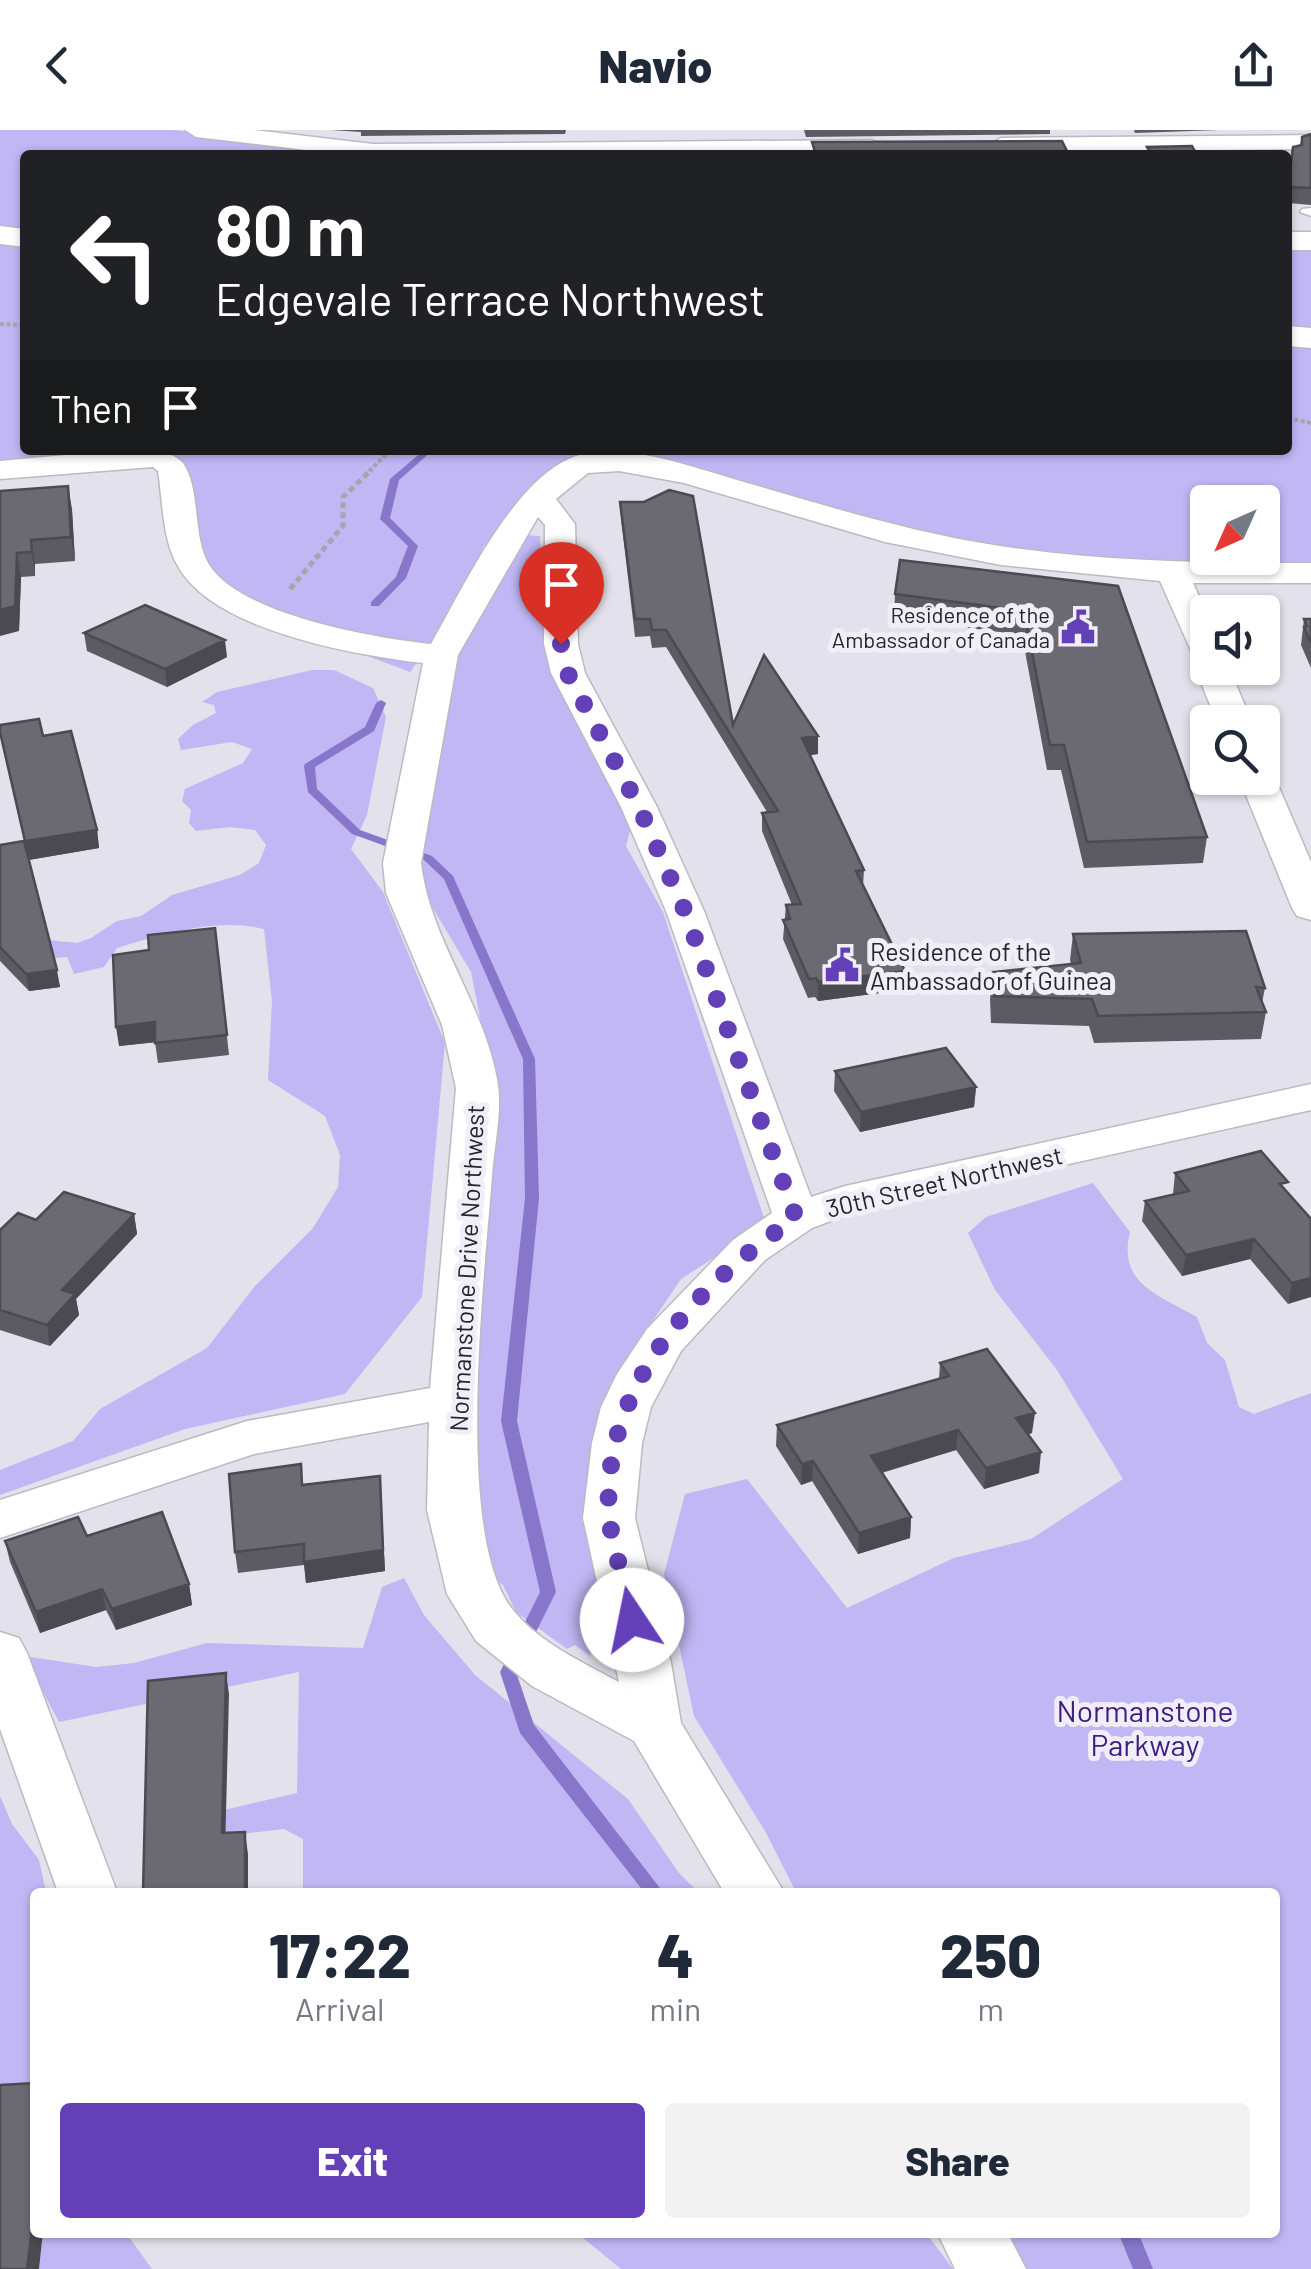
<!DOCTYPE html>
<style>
:root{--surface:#fff;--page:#f2f2f3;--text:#1f2937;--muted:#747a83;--accent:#6340b8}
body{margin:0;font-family:Barlow,sans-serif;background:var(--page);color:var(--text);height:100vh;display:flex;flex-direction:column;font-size:38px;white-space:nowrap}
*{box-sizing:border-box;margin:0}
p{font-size:32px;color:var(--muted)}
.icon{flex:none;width:55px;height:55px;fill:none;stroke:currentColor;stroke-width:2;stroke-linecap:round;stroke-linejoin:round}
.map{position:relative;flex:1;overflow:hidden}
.details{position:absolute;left:30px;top:1758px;width:1250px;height:350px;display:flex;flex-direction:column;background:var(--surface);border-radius:10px;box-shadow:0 2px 8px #0004}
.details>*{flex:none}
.hud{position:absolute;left:20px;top:20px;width:1272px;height:305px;border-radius:10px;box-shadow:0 2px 8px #0004;background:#202124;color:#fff;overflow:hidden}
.needle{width:65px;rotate:225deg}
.controls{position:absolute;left:1190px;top:355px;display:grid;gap:20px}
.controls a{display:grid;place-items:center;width:90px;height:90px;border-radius:10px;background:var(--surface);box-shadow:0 2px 8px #0004;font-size:50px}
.pin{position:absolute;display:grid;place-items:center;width:85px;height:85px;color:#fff;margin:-102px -42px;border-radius:50% 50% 50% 0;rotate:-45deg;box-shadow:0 0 10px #0007}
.pin .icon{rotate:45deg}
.me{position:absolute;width:110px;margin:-55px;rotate:349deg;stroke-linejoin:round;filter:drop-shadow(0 0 8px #0008)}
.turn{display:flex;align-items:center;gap:35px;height:210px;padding:0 30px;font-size:45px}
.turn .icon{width:130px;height:130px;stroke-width:2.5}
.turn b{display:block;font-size:70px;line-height:85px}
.then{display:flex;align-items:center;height:95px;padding:0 30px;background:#0003;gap:20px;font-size:38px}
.eta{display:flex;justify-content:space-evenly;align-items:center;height:170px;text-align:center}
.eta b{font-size:60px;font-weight:800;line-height:70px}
.action{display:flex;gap:20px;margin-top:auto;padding:20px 30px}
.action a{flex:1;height:115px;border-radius:10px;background:var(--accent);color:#fff;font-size:40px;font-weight:800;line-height:115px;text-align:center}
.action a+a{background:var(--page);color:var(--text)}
header{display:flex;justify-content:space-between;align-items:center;height:130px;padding:0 30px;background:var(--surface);font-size:45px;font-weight:800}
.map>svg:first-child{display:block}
</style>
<header><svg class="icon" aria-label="back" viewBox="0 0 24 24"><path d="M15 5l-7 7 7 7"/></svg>Navio<svg class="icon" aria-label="share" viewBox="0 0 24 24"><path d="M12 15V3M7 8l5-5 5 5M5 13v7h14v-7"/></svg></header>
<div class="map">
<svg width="1311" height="2139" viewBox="0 0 1311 2139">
<rect width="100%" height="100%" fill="#e3e1eb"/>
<!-- green -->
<path fill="#c1b7f5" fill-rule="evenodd" d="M0,0H175L345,25H25V320H600C552,329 551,337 544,383L484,416L455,479L410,542L232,475L207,460L159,339L0,334Z
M1311,115V435C1181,432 1051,428 923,402C818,381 720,334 613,320H1288V116ZM1208,372H1262V428H1208Z
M523,405L540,406L545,520L571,576L635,680L626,716L663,782L766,1094L681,1149L610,1254L618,1390L615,1453L590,1526L575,1515L567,1519L516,1482L503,1455L492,1447L485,1420L475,1347L474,1200L494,959L471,842L416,750L429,695V674L456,527Z
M312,540H334L373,558L386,587L367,685L351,719L383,762L445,913L422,1167L345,1264L185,1299L0,1365V1340L73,1311L100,1279L207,1218L255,1156L313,1098L338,1057L340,1025L325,986L268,950L272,871L264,799C217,787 162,804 117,818L104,837L74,844L67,827L13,831L48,810L77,813L91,808L117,791L141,786L172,765L240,745L259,733L266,715L255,700L230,697L196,701L189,693L191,680L182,671L185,659L243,633L252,619L232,612L181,620L178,609L193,595L216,583L214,575L202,572L217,562Z
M1093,1053L1130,1102C1117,1154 1159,1165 1197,1187L1207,1213L1225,1230L1239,1277L1254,1284L1311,1263V2139H1002L982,2103L1275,2102V1762H796L765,1701L694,1586L664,1444L685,1364L747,1349L847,1478L954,1428L1031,1409L1123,1349L1057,1240L995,1160L968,1103L986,1087Z
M404,1448L424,1485L475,1545L628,1669L679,1743L698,1762H303V1709L284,1699L171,1712L181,1690L297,1663L299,1542L59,1592L24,1526L96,1537L134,1533L207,1513L363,1518L382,1457Z
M0,1666L12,1694L39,1730L46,1762H35V1983L0,1986Z
M43,2102L126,2103L152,2139H39Z
M577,2103H926L953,2139H621Z"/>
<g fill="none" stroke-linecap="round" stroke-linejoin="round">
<!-- stream -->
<path fill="#8776ca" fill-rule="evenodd" d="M424,320H433L399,350L390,388L418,416L406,448L379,476H371V472L396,447L408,416L380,389L390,349Z
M381,570L386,573L374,601L315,637L317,659L360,700L432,726L453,746L535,929L539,1068L517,1291L556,1462L516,1542L534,1595L663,1762H644L520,1603L500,1542L540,1462L501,1291L525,1068L523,929L444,749L424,730L352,704L308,662L304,636L305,634L365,597L376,573Z
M1118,2102H1138L1153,2139H1133Z"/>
<!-- service casing -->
<g stroke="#bbbac3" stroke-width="3">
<path id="service" d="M1311,78V86L1300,82L1302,79Z"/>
</g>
<!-- minor casing -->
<g stroke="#bbbac3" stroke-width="3">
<path id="minor" d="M185,0H254L373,14L872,10L884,17L872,24L348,25L196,7Z
M1311,5V19L1001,22L989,15L1001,8Z
M120,320C143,320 165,316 183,333C200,358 193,400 206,429C231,484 376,508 431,514C462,460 512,352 571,328C616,310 683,334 727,347C817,373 907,402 1000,416C1103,432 1207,433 1311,433V453H1193L1208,486V538H1229L1252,592H1217L1195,538L1197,534L1160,451L1001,435L885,412L684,353L619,341L588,343L556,369L575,394L578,514L585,543L657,677L704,781L811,1067L845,1056L1311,954V980L857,1081L812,1098L765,1130L681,1221L651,1277L642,1313L635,1388L671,1533L681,1593L784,1762H724L634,1611L532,1556L476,1511L447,1464L427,1380L429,1292L254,1324L0,1408V1370L247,1291L430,1258L456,958L442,895L386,763L383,733L423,533C355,525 216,501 179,438C162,411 163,372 158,341L153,337L0,349V331ZM538,387L545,395L544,514L551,543L621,677L666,781L772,1083L733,1110L647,1199L617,1244L601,1277L592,1313L583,1388L619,1552C584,1533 538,1512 513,1480C453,1407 485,1143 492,1046C494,1017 502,983 498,955C486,876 430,811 421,733L458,525Z
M1262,639L1275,648L1311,732V790L1297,786L1292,778L1239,648H1262Z
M0,1502L19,1508L27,1523L117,1762H58L0,1599Z
M937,2102H1007L1026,2139H955Z"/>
</g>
<!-- primary casing -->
<g stroke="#bbbac3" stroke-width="3">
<path id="primary" d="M0,96L25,99V117L0,114Z
M1288,102H1311V120H1288Z
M1288,196L1311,198V218L1288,216Z"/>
</g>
<!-- path-far1 -->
<path stroke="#a6a5ad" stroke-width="4" stroke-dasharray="4 2.5" stroke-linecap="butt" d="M0,194L25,195
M1288,288L1311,293
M369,341L391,320"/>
<!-- path -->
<path stroke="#a6a5ad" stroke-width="5" stroke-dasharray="6 4" stroke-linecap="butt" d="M290,459L343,396V367L372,339"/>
<!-- service -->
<use href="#service" fill="#fff" fill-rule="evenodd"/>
<!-- minor -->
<use href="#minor" fill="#fff" fill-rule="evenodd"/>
<!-- primary -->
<use href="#primary" fill="#fff" fill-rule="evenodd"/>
</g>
<!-- wall -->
<path fill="#5c5b63" d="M331,0H566L565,4L361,6V2Z
M804,0H1050V4L806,7Z
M1134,0H1219L1135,3Z
M1311,4V75L1288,73V57L1302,7Z
M68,356L72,380L75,431L35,434V446L21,447L19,501L0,361Z
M620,372L733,595L818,606V624L810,625L864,740L863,756L905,841L903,860L818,871L815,867L808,868L783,809L786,775H792L762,701V683L767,682L666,517L652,518L650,506L635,507L621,388Z
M1118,456L1207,707L1203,733L1084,738L1061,640H1047L1022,505L894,488L895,464Z
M1304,489H1311V538L1301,515Z
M84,503L227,527L167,557L87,521Z
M0,604L43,606L97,700L99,718L29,730L60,857L29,861L0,831V715L26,718Z
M215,798L229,925L158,933L155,912L119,916L149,820Z
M1073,804L1265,858L1262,873L1266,882L1261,909L1094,913L1089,896L991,893L990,869L993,842L1071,834L1070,830Z
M835,941L976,957L974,977L860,1002L834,961Z
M1175,1043L1286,1061L1311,1089L1288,1174L1250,1129L1182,1146L1142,1091L1145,1071L1173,1064Z
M134,1084L137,1104L76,1169L79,1185L50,1216L0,1200V1100L36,1090Z
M940,1233L1032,1303L1029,1304L1039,1343L984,1359L956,1320L882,1343L911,1387L910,1408L858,1424L812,1351L801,1355L776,1316L777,1295L939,1249Z
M303,1355L381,1367L385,1441L306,1453L304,1435L238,1443L235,1422Z
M87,1406L189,1454L192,1475L116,1500L106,1480L40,1503L10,1432L5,1411Z"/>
<!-- shaded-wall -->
<path fill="#4b4a50" d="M68,356L72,380L75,431L71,407Z
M31,410L35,434V446L32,422Z
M17,423L21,447L19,501L0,506V480Z
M225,510L227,527L167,557L165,539Z
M818,606V624L801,626L802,608Z
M97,700L99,718L28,730L25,711Z
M57,840L60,857L29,861L26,844Z
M905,841L903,860L818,871V852Z
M155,892L158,912L119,916L116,897Z
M976,957L974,977L860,1002L861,982Z
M134,1084L137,1104L76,1169L79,1185L50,1216L47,1195L62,1160Z
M1254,1109L1250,1129L1182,1146L1186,1125Z
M1311,1148V1167L1288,1174L1292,1153Z
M1035,1283L1032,1303L1014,1308L1016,1288Z
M958,1300L956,1320L869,1346L871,1326Z
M1041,1322L1039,1343L984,1359L986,1338Z
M813,1331L812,1351L801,1355L802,1334Z
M380,1346L385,1441L306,1453L304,1432Z
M911,1387L910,1408L858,1424L859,1403Z
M189,1454L192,1475L116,1500L112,1479Z
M102,1459L106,1480L40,1503L36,1482Z
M226,1543L229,1564L225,1724L222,1703Z
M245,1702L248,1724V1762H245Z
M35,2075V2102H43L39,2139H27Z"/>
<!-- building -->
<path fill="#6b6a73" stroke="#4b4a50" stroke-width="2.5" d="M1311,4V58L1288,57L1293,17L1302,15V7Z
M1062,11L1069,25H816L812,12Z
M1192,16L1197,25H1152L1147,17Z
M68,356L71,407L31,410L32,422L17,423L15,476L0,480V361Z
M669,360L693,366L733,595L764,525L818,606L802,608L864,740L856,741L905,841L818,852L816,848L809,849L783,790L790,789L786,775L801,774L762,683L778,681L666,500H652L650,489H635L620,372H644Z
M900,430L1118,456L1207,707L1087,712L1064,615H1050L1024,481L895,464Z
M145,475L225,510L165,539L84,503Z
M1304,489H1311V513L1304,497L1307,496Z
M39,589L43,606L71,601L97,700L25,711L0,602V595Z
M24,711L57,840L26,844L0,817V715Z
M215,798L227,905L155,913V892L116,897L113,825L149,820L148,805Z
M1246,801L1265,858L1256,857L1266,882L1098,886L1092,869L994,866L993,842L1081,833L1073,804Z
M946,918L976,957L861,982L835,941Z
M1261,1021L1288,1052L1280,1054L1311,1089V1148L1292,1153L1254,1109L1186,1125L1145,1071L1189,1061L1175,1043Z
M64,1062L134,1084L62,1160L75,1164L47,1195L0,1180V1100L18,1083L36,1090Z
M987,1219L1035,1283L1016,1288L1041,1322L986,1338L958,1300L871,1326L911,1387L859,1403L813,1331L802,1334L777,1295L949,1246L940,1233Z
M301,1334L302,1355L380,1346L383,1420L304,1432V1414L235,1422L229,1344Z
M162,1382L189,1454L112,1479L102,1459L36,1482L5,1411L78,1387L87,1406Z
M226,1543L222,1703L245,1702V1762H143L148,1551Z
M35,1953V2075L27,2139H0V1955Z"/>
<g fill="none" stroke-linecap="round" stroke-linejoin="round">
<!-- route -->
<path stroke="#6340b8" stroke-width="18" stroke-dasharray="0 32.4" d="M561,514L568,544L639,677L685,781L796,1088C697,1154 601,1256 609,1385C612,1420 627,1455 632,1490"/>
</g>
<!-- icons -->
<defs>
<g id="civic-bare" transform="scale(2.7)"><path d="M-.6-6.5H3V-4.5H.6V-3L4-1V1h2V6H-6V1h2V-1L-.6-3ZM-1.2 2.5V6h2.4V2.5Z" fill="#6340b8" stroke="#f0eff9" stroke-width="2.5" paint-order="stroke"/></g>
</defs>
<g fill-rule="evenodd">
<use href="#civic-bare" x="1078" y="497"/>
<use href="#civic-bare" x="842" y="835"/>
</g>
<g text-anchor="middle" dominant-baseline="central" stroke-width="10" stroke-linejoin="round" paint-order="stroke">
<!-- far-poi labels -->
<g font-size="22" fill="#262529" stroke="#f0eff9" text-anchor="end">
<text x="1050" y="484">Residence of the<tspan x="1050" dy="25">Ambassador of Canada</tspan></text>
</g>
<!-- poi labels -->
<g font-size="25" fill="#262529" stroke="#f0eff9" text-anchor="start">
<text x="870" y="821">Residence of the<tspan x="870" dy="29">Ambassador of Guinea</tspan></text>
</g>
<!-- street labels -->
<g font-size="25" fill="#262529" stroke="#f0eff9">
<text transform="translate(944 1051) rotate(-13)">30th Street Northwest</text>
<text transform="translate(466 1138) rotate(-87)">Normanstone Drive Northwest</text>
</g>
<!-- near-park labels -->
<g font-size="30" fill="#3e1c80" stroke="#f0eff9">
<text x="1145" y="1580">Normanstone<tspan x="1145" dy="34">Parkway</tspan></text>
</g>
</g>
</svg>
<div class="controls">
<a><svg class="needle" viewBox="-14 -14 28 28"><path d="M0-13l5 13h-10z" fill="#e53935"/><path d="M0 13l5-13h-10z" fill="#747a83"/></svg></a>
<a><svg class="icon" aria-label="sound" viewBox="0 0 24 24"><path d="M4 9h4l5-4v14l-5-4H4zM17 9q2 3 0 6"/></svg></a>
<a><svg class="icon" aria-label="search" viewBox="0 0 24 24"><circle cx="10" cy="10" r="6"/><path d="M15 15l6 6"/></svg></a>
</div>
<div class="pin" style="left:561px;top:514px;background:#d93025"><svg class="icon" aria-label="arrive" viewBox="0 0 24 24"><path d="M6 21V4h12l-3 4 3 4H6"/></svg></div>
<svg class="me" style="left:632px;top:1490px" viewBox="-20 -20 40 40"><circle r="19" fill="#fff"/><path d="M0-13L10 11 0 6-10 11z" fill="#6340b8"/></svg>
<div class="hud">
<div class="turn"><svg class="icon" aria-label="left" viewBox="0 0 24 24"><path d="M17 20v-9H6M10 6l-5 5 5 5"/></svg><div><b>80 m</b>Edgevale Terrace Northwest</div></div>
<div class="then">Then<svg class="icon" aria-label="arrive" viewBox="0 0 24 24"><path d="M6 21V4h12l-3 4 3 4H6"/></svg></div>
</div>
<section class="details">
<div class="eta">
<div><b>17:22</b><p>Arrival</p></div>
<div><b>4</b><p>min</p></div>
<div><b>250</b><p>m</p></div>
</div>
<div class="action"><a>Exit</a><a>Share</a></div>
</section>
</div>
